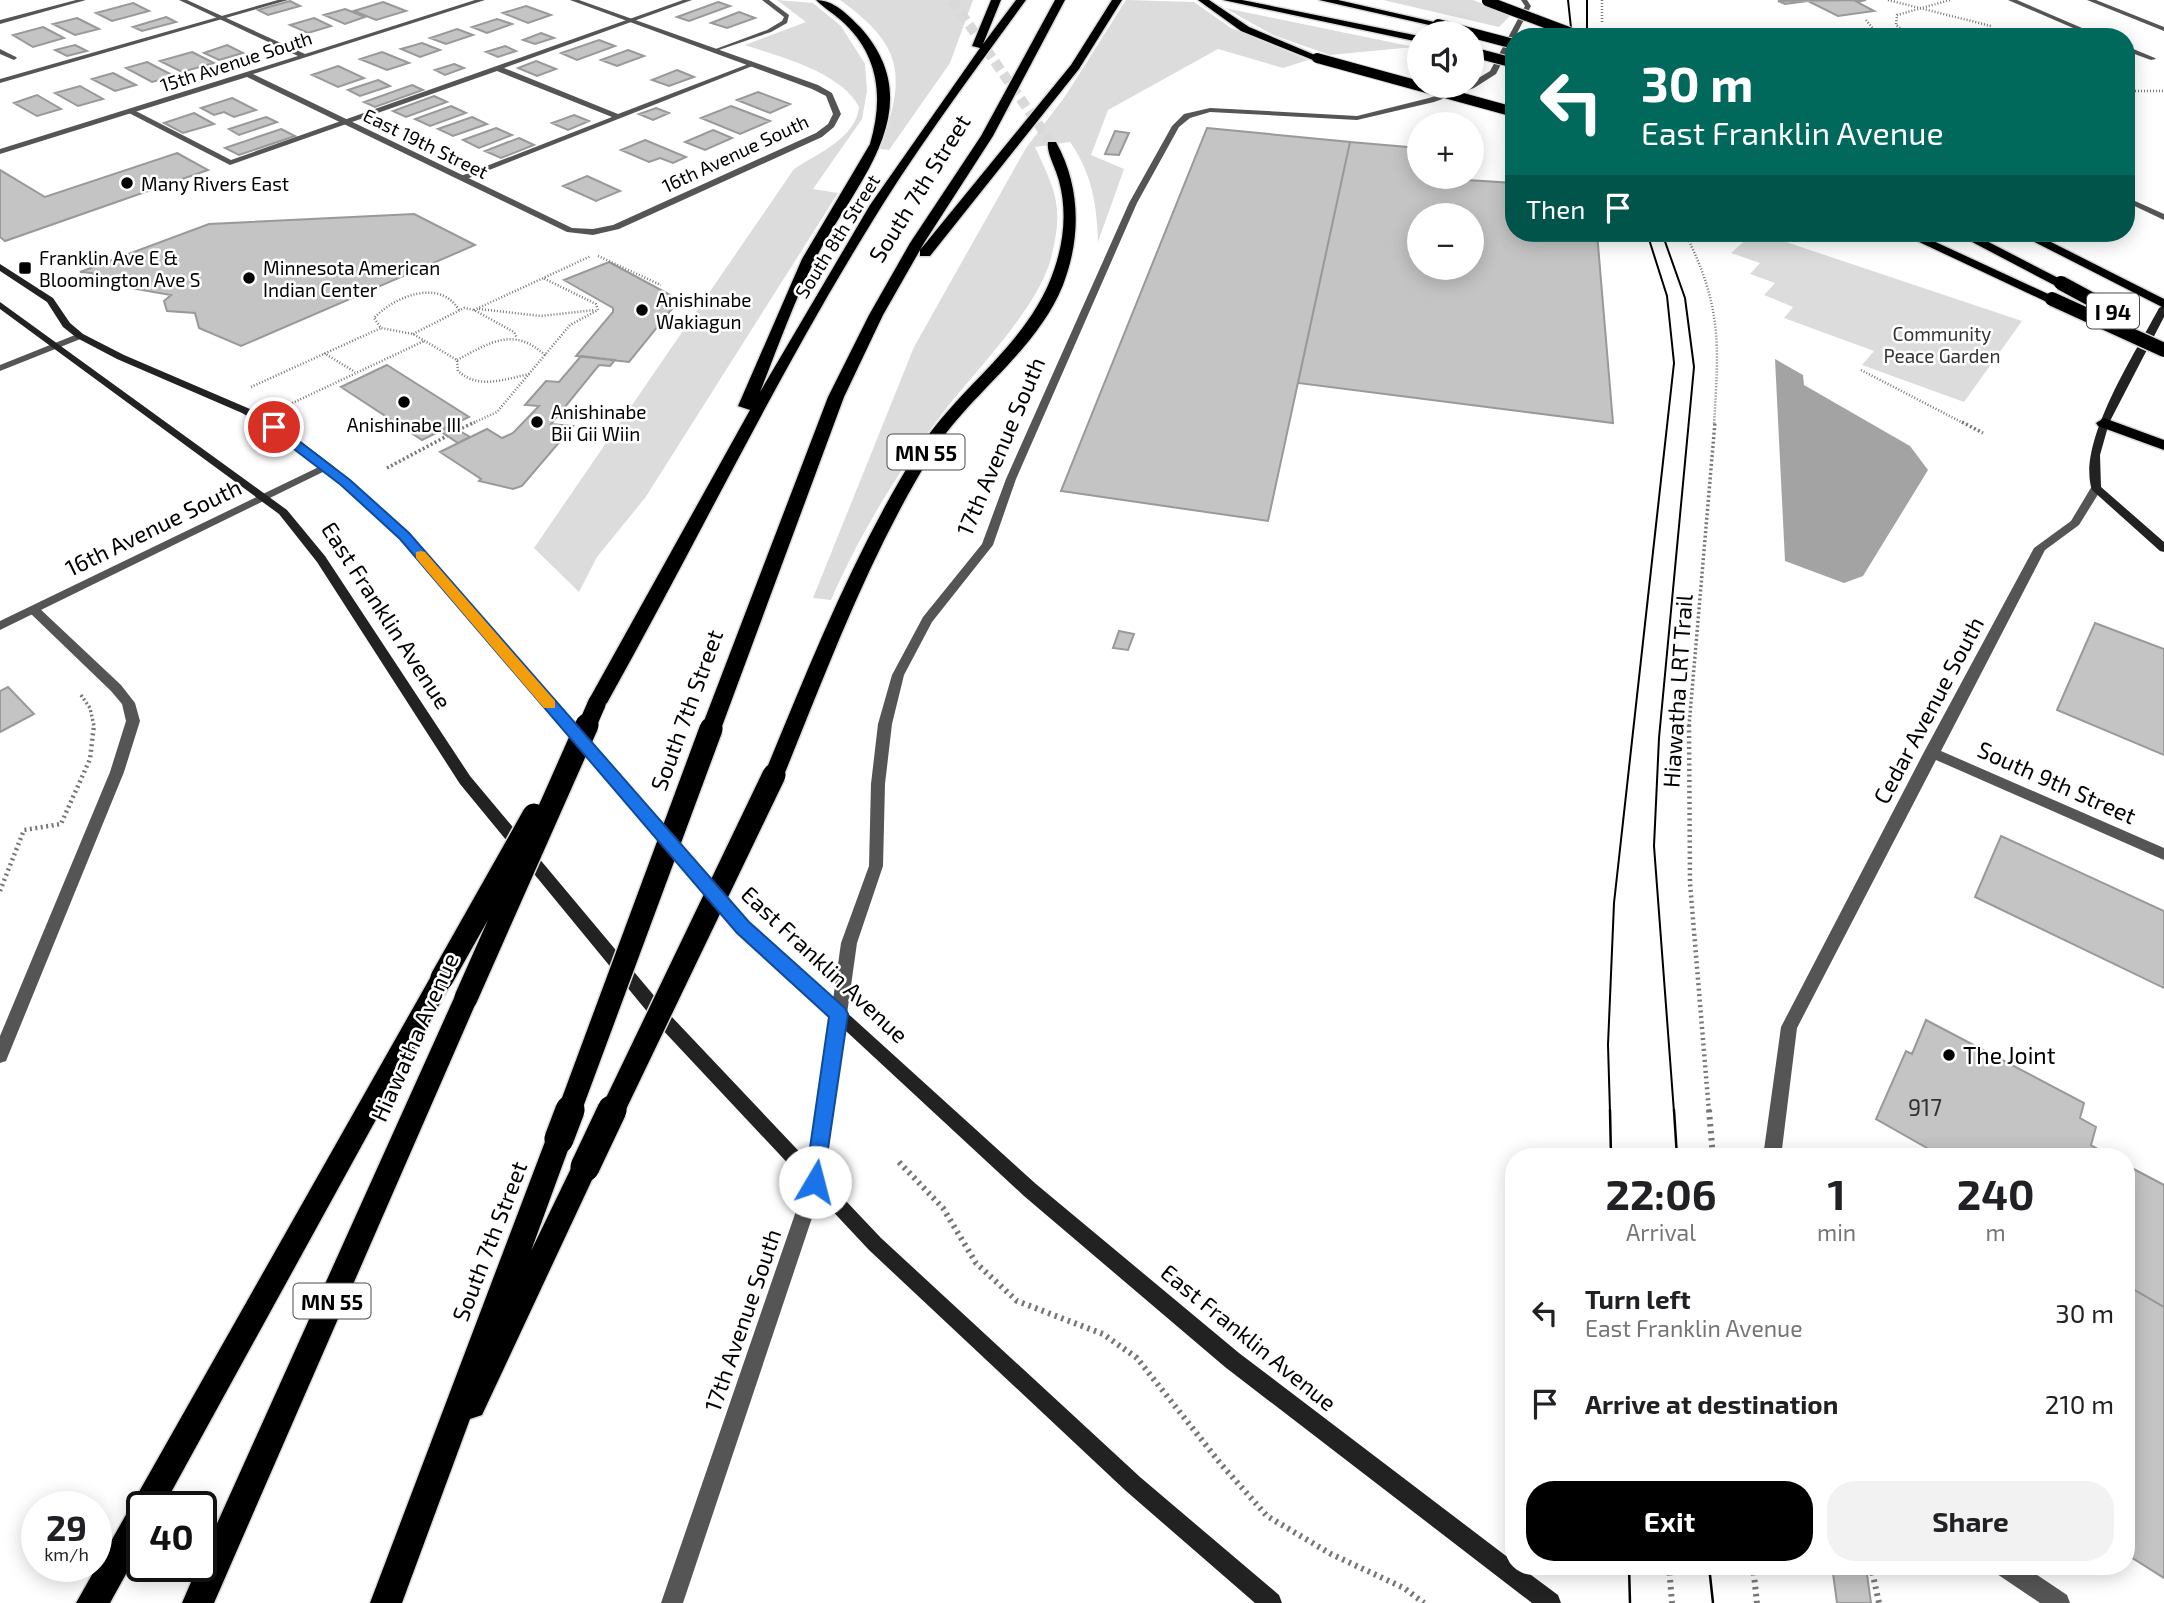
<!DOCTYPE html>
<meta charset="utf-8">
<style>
:root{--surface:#fff;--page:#f2f2f2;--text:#202124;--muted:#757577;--accent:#000}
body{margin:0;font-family:"Exo 2",sans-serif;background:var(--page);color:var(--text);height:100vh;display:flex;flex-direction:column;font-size:26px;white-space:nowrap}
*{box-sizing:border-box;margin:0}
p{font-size:23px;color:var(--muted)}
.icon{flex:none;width:38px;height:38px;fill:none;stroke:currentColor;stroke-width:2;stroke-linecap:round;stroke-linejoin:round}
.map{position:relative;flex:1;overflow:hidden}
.sheet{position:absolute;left:1505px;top:1148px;width:630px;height:427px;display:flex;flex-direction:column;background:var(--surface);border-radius:28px;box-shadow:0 4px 18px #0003}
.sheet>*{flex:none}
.top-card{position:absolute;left:1505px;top:28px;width:630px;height:214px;border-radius:28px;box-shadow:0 4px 18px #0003;background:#00695c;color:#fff;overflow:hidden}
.controls{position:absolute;left:1407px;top:21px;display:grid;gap:14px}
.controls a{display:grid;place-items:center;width:77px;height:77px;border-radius:50%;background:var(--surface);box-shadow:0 4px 18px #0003;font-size:35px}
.speed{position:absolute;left:21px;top:1491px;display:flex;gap:14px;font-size:35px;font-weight:700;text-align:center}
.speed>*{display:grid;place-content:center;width:91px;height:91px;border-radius:50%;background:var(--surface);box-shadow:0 4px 18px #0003;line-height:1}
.speed small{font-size:18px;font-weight:400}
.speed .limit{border:4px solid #111;border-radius:10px;background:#fff;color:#111}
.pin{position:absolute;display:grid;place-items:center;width:60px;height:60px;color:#fff;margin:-30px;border:4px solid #fff;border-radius:50%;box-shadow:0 2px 7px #0007}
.me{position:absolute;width:77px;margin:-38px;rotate:8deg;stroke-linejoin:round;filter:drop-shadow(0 0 5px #0008)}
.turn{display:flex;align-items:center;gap:24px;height:147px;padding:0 21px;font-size:32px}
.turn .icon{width:91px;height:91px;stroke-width:2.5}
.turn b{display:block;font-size:49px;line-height:60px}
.then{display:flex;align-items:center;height:66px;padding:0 21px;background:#0003;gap:14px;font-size:26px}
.eta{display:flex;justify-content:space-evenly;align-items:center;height:119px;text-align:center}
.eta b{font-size:42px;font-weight:700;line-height:49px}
.action{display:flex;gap:14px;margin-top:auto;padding:14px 21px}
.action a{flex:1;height:80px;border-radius:28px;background:var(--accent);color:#fff;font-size:28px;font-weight:700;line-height:80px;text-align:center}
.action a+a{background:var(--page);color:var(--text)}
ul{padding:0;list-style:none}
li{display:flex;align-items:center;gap:21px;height:91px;padding:0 21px}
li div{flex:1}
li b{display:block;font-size:26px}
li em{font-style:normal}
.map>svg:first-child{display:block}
</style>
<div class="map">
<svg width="2164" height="1603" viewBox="0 0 2164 1603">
<rect width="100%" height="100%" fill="#fff"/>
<!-- green -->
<path fill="#dcdcdc" d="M777,0L813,3L841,26L865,64L867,91L862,119L813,189L838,193L645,498L597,557L579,592L534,548L794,169C817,154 856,138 859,107C841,72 780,57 745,45L806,22Z
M840,0H973L950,63L889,150L880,149C905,78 906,47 840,0Z
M1126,0L1194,2L1231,28L1308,60L1283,68L1218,49L1108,110L1091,155L1124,169L1098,242C1097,206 1092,173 1070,142L1035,147C1056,192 1064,207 1051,258C1038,308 977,369 945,410C898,472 862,529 831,600L813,598L914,347L1026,148L1066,95Z
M1383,0H1473L1511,15L1499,27Z
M1225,8L1414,47L1330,55L1273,35Z
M1753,233H1759L2022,321L1964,402L1862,365L1874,351L1784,318L1793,307L1764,295L1775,283L1750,274L1760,263L1731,253Z"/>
<!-- water -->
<path fill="#a3a3a3" d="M1775,359L1803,375L1804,385L1910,446L1928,470L1863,576L1844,583L1785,561Z"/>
<!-- building -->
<path fill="#c4c4c4" stroke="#999" stroke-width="2" fill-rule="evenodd" d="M1866,0L1857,2L1874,11L1838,16L1808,1L1785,4L1778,1Z
M290,1L300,6L268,15L258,10Z
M383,2L406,11L376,20L354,11Z
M718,2L730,6L689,21L677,17Z
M133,3L149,11L112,21L96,13Z
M526,6L551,15L528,23L503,13Z
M345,9L365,17L345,24L324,15Z
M739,12L755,18L727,28L711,23Z
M166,17L176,22L142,31L133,27Z
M77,18L99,29L75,35L53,24Z
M314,18L331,26L308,33L290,25Z
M497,19L512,24L487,33L472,27Z
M43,27L64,38L33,47L13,35Z
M457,29L473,35L446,44L430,38Z
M541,33L554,38L535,44L523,40Z
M599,40L615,46L577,60L561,53Z
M422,43L440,50L420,57L401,49Z
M75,45L87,51L67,56L55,50Z
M227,45L243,53L219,60L204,53Z
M505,46L516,51L498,57L486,52Z
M628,50L644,56L617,66L601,60Z
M192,52L214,63L182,72L160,61Z
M382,52L409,63L387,70L360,59Z
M536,61L556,69L537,76L518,68Z
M147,62L174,76L152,82L126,68Z
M454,64L464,68L445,75L435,70Z
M338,66L364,78L338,87L312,75Z
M677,70L694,77L669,86L652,80Z
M113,73L136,85L115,91L92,79Z
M378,80L390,86L360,96L348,90Z
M412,85L423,90L375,107L364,102Z
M80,86L103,99L78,106L55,93Z
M758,92L790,104L770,113L737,100Z
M37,95L61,109L37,116L14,103Z
M434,96L447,102L406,117L393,111Z
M232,98L256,110L234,117L224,112L214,115L201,108Z
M451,106L466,113L430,126L415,119Z
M731,106L770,121L740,134L701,118Z
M656,108L669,113L653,120L639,114Z
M194,113L214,124L183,133L164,123Z
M574,115L589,121L568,130L552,123Z
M266,117L277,122L239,135L229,129Z
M472,117L487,124L453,136L438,129Z
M496,128L512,135L479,148L463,140Z
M1207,128L1350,142L1268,521L1061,491Z
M281,129L295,136L239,155L225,148Z
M713,130L732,138L705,150L685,142Z
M1115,131L1129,133L1119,155L1105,154Z
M519,138L534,145L501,158L485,151Z
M645,140L686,157L673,163L660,158L649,162L621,150Z
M1350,142L1419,148V177L1514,183V233H1597L1613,423L1298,383ZM1419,215H1472V268H1419Z
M177,153L208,170L5,241L0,237V170L45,197Z
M587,176L620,191L596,201L563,186Z
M414,214L475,245L241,346L199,328L195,313L167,311L164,301L171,295L108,284L92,273L80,272L209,224Z
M609,262L672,296L675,305L629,362L576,356L613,312V308L564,280Z
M581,356L615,360L610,366L599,365L551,424L573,426L522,486L513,489L479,481L481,479L440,452L487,429L502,438L513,433L539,406L525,405L546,381L559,382Z
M387,365L469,417L422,440L341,387Z
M451,425L458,430L470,437L458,443L440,431Z
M2095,623L2164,649V755L2057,710Z
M1119,631L1134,634L1128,650L1113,648Z
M8,687L34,714L0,732V691Z
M2001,836L2164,911V988L1975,897Z
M1926,1020L2084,1103L2080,1118L2096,1127L2091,1145L2111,1157H1943L1876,1119L1906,1051L1912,1054Z
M2126,1165L2164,1185V1307L2126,1285Z
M2126,1285L2164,1307V1578L2126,1554Z
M1832,1566L1867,1574L1871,1603H1837Z"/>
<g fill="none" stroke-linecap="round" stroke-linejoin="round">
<!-- motorway-tunnel -->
<path stroke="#d9d9d9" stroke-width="10" stroke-dasharray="10 5" stroke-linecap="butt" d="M952,0L1052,144"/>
<!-- motorway casing -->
<g stroke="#dbdbdb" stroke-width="3">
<path id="motorway" d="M816,0C834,0 848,15 860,27C934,109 853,185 816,258C794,301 778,347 760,392L870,205L980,48L972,46L991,0H1001L983,44L1016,0H1026C970,77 913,153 864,235C771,387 694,548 607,703L597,710L590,708L587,703L750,410L738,406L802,259L870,144C883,100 880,58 845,24C836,15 825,9 816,0Z
M1055,0H1065L993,136L924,243L883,315L844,397L721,729L718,734H704L701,729L828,397L869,315L910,243L981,136Z
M1112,0H1122L1079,69L930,256H920V250L1071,65Z
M1198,0H1209L1249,27L1322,58L1313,60L1241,31Z
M1223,0H1242L1419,36V42Z
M1319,0H1338L1443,24L1438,27Z
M1048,142H1056C1081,187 1081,238 1063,285C1036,352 970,393 933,452C870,553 829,665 784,775L781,780H767L764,775C810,664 854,552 918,450C959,386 1029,344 1054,270C1064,241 1067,211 1059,181C1056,169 1046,152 1048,142Z
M1900,233H1916L2059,299L2047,302Z
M1955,233H1971L2068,283L2056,286Z
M2017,233H2033L2164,299V308Z
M2104,418L2164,440V450L2098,426L2096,423Z
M442,968L450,971L454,978L450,985L163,1507H142V1545L110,1603H76L434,971Z
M466,988L474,991L478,998L214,1603H182L198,1566H201V1559L454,998L458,991Z
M559,1127L568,1130L572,1139L531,1251L576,1158L585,1154L594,1158L598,1167L482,1415L470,1419L402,1603H370L546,1139L550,1130Z"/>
</g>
<!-- path-far3 -->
<path stroke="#777" stroke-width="2.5" stroke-dasharray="1 2" stroke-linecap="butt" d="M1602,0V22
M1888,0L1991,26
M1866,20L1880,37
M1912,37L1896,25L1897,15L1950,0
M2126,91H2164
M1685,233C1722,306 1719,344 1714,424
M598,256L661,285
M479,309L541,316L595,310
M459,310C440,278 395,296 374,318L381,328L413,334L457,360L458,371C479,390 505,379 530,374
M474,310L591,256
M413,334L464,308L474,310L514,332L517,338
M324,353L355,372
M457,360C491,342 514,326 546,356
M1861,370L1965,424
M251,387L381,328
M284,407L424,341
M471,424L497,412L570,325L598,310L596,304L543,278"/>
<!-- path-far2 -->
<path stroke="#777" stroke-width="3.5" stroke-dasharray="2 2.5" stroke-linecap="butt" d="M1962,422L1983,433
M458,430L475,422
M387,468L447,436
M81,695L90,708L94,726
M1689,726L1715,422"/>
<!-- path-far1 -->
<path stroke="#777" stroke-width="4.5" stroke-dasharray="2 3.5" stroke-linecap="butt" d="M1689,725L1690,883L1709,1112
M0,891L24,830L61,824L90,759L94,725"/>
<!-- path -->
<path stroke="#777" stroke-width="6" stroke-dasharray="2.5 4.5" stroke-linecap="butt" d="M1709,1110L1713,1157
M899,1162L943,1208L976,1263L1017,1301L1103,1334L1137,1358L1220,1463L1267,1516L1331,1554L1404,1588L1424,1603
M1669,1566L1672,1603
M1753,1566L1757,1603
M1871,1566L1879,1603"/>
<!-- service -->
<path fill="#555" fill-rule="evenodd" d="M278,0H288L0,83V79Z
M683,0H692L504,68L618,114L751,63H755V65L464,180L460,178L461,176L612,117L497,71L230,165L125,111L132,109L231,160Z
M762,0H769L789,15L787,23L771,32L713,52V50L767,30L782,21L784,17Z
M1521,0H1527L1531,6L1496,74L1474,88L1434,102L1357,120L1210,112L1190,118L1179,127L1137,203L1016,479L993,545L932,622L904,675L892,724L885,784L883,866L857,943L847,1014L845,1019L839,1021L833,1019L831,1014L841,943L869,866L871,784L878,724L892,675L923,617L982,544L1006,479L1129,203L1172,126L1184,114L1210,108L1357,116L1429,98L1465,86H1472V82L1490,71L1525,6Z
M2008,0H2017L2103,37H2094Z
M2126,46L2155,58L2156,59L2151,60L2126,51Z
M0,49L16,57L17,58L14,60L0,54Z
M34,606L38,607L121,685L135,703L140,721L124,772L8,1056L6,1061L0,1063V1036L110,772L126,721L122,704L111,691L30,613L28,610Z"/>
<!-- minor -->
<path fill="#555" fill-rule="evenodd" d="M76,0H86L0,24V20Z
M179,0H187L305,54L475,0H485L253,74L572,228L593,229L613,225L816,133L828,124L833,114L826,96L812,89L570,0H579L818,85L832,93L841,114L834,127L822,137L619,229L593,235L567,232L247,77L0,154V149L298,56Z
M2087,0H2096L2164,27V31Z
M2126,197L2164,214V220L2126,202Z
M325,464L330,467L329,469L0,630V621Z
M2096,485L2102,488L2079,525L2045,550L1941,751L2164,848V860L1936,760L1797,1028L1781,1157H1763L1781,1027L1924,752L2034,548L2071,521L2092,486Z
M1994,1566H2024L2067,1595L2070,1603H2040L1997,1574Z"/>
<!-- tertiary -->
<path fill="#555" fill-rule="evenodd" d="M80,333L85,336L83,338L0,371V365Z
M839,1007L845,1009L847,1014L824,1182L683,1603H661L806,1182L831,1014L833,1009Z"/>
<!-- secondary -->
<path fill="#222" fill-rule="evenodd" d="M0,264L53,298L70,323L83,334L124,355L250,409L292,435L333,466L409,533L748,923L1036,1184L1239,1353L1514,1562V1566H1519L1558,1595L1561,1603H1532L1225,1367L1024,1196L738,931L401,539L325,471L285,439L242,413L117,359L77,338L63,327L47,302L0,271Z
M0,302L287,510L325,556L470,776L671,1016L881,1238L1140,1477L1279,1595L1282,1603H1255L1126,1491L869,1250L659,1026L460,784L317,562L279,514L0,309Z
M2164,305V317L2109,423L2100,455L2101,487L2164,542V552L2160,551L2092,490C2076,443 2136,352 2159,308Z"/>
<!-- motorway -->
<use href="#motorway" fill="#000" fill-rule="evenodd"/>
<!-- tram-far1 -->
<path stroke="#000" stroke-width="2" d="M1568,0L1572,37
M1587,0V37
M1662,233L1685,298L1694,367L1659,738L1654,846L1674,1112
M1610,1112L1608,1045L1614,903L1674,363L1667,296L1647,233"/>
<!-- tram -->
<path stroke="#000" stroke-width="2.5" d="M1610,1110L1611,1157
M1674,1110L1677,1157
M1629,1566L1630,1603
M1709,1566L1713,1603"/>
<!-- motorway-bridge-far4 casing -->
<g stroke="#dbdbdb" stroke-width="12" stroke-linecap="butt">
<path id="motorway-bridge-far4" d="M1487,1L1582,37
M1438,24L1514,44
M1472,52L1514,63
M1317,58L1514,112"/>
</g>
<!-- motorway-bridge-far3 casing -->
<g stroke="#dbdbdb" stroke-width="17" stroke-linecap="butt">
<path id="motorway-bridge-far3" d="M2061,283L2133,322
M2052,299L2164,350"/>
</g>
<!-- motorway-bridge-far2 casing -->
<g stroke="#dbdbdb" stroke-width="20" stroke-linecap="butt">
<path id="motorway-bridge-far2" d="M587,726L597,703"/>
</g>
<!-- motorway-bridge-far1 casing -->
<g stroke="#dbdbdb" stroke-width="26" stroke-linecap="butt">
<path id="motorway-bridge-far1" d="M442,978L534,815
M466,998L587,725
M569,1112L711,729
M612,1112L774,775"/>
</g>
<!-- motorway-bridge casing -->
<g stroke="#dbdbdb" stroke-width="32" stroke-linecap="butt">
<path id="motorway-bridge" d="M559,1139L570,1110
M585,1167L612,1110"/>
</g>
<!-- motorway-bridge-far4 -->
<use href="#motorway-bridge-far4" stroke="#000" stroke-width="10"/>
<!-- motorway-bridge-far3 -->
<use href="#motorway-bridge-far3" stroke="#000" stroke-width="14"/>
<!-- motorway-bridge-far2 -->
<use href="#motorway-bridge-far2" stroke="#000" stroke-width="18"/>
<!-- motorway-bridge-far1 -->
<use href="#motorway-bridge-far1" stroke="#000" stroke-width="23"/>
<!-- motorway-bridge -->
<use href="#motorway-bridge" stroke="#000" stroke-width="29"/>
</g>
<!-- route -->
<path fill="#1a73e8" stroke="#114b97" stroke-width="2" d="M269,425H278L350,480L409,533L749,922L845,1008L848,1014L822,1189L815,1192L808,1189L805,1182L829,1017L737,933L400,539L341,485L269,430Z"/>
<!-- slow -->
<path fill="#f59e0b" d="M421,551L425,552L555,701V708H544L416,558V552Z"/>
<!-- markers -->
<g fill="#000" stroke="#fff" stroke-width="2.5">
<circle cx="127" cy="183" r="7"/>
<rect x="18" y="261" width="14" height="14" rx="3.5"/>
<circle cx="249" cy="278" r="7"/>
<circle cx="642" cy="310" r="7"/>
<circle cx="404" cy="402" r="7"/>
<circle cx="537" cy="422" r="7"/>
<circle cx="1949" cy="1055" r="7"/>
</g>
<g text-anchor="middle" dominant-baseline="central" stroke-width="5" stroke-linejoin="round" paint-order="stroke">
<!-- far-street labels -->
<g font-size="19" fill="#000" stroke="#fff">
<text transform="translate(236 61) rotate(-18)">15th Avenue South</text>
<text transform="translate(426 143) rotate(26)">East 19th Street</text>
<text transform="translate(735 153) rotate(-25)">16th Avenue South</text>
<text transform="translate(837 236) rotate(-58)">South 8th Street</text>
</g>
<!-- far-poi labels -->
<g font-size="19" fill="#000" stroke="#fff" text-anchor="start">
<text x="141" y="183">Many Rivers East</text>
<text x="39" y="257">Franklin Ave E &amp;<tspan x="39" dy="22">Bloomington Ave S</tspan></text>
<text x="263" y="267">Minnesota American<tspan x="263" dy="22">Indian Center</tspan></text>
<text x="656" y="299">Anishinabe<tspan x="656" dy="22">Wakiagun</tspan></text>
<text x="551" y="411">Anishinabe<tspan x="551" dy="22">Bii Gii Wiin</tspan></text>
<text x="404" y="424" text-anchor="middle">Anishinabe III</text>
</g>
<!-- far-park labels -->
<g font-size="19" fill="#333" stroke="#fff">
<text x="1942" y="333">Community<tspan x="1942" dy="22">Peace Garden</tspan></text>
</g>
<!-- shield labels -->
<g fill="#fff" stroke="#4c4c4c" stroke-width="2">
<rect x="2087" y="293.5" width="52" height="35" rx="5"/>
<rect x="887.5" y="434.5" width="77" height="35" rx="5"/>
<rect x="293.5" y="1283.5" width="77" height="35" rx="5"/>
</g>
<g font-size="21" font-weight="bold" fill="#000">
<text x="2113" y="311">I 94</text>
<text x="926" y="452">MN 55</text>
<text x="332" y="1301">MN 55</text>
</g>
<!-- street labels -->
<g font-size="23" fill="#000" stroke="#fff">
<text transform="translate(919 188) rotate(-58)">South 7th Street</text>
<text transform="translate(1000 446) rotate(-67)">17th Avenue South</text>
<text transform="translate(153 527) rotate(-26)">16th Avenue South</text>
<text transform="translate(387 615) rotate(57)">East Franklin Avenue</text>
<text transform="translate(1677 691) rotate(-86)">Hiawatha LRT Trail</text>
<text transform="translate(686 710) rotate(-70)">South 7th Street</text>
<text transform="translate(1928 710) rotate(-62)">Cedar Avenue South</text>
<text transform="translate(2057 782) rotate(24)">South 9th Street</text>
<text transform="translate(825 964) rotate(43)">East Franklin Avenue</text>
<text transform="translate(414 1037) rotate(-66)">Hiawatha Avenue</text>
<text transform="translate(489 1241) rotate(-69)">South 7th Street</text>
<text transform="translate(742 1320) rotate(-71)">17th Avenue South</text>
<text transform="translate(1249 1337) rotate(39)">East Franklin Avenue</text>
</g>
<!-- poi labels -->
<g font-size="23" fill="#000" stroke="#fff" text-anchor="start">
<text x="1963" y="1055">The Joint</text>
</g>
<!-- near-number labels -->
<g font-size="23" fill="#313131">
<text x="1925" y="1107">917</text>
</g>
</g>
</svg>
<div class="controls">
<a><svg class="icon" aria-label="sound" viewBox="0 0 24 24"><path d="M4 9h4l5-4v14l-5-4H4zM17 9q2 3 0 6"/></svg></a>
<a>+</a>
<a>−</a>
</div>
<div class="speed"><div>29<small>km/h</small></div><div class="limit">40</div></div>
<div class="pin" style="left:274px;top:427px;background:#d93025"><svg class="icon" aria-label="arrive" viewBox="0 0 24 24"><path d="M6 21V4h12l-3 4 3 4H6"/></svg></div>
<svg class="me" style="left:815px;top:1182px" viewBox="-20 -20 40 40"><circle r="19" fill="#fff"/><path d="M0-13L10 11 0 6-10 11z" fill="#1a73e8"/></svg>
<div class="top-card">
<div class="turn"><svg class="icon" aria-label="left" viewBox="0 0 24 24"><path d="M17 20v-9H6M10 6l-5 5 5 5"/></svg><div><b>30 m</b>East Franklin Avenue</div></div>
<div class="then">Then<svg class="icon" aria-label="arrive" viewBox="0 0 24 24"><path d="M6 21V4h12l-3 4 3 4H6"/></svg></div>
</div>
<section class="sheet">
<div class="eta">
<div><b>22:06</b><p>Arrival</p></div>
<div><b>1</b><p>min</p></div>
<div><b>240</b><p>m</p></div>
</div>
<ul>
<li><svg class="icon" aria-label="left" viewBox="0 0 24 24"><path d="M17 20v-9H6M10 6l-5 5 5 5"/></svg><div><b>Turn left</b><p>East Franklin Avenue</p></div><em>30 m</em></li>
<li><svg class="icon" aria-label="arrive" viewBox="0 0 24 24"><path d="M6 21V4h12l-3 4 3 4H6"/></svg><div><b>Arrive at destination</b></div><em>210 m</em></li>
</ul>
<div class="action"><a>Exit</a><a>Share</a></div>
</section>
</div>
